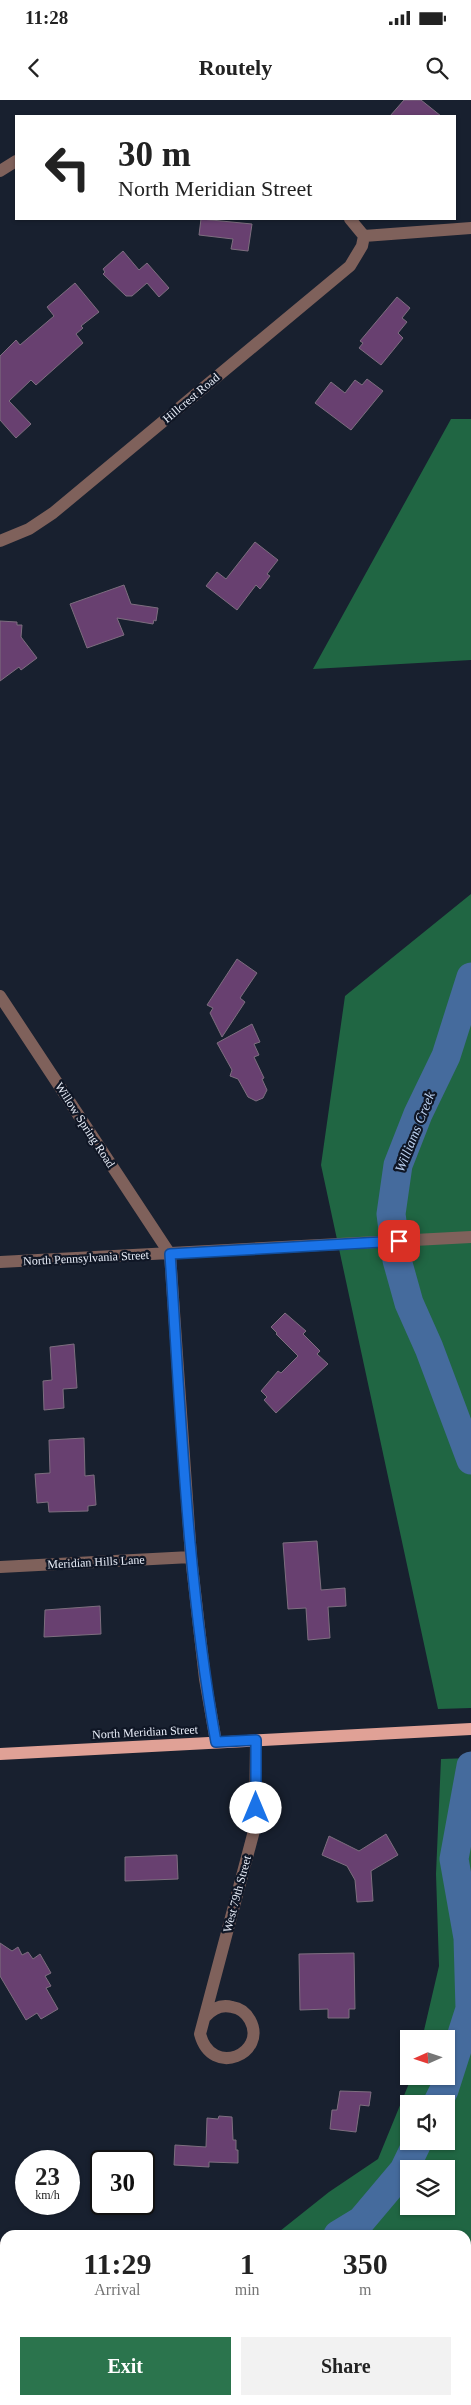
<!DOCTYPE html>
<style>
:root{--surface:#fff;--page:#f2f2f2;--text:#222;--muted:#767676;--accent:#2b744d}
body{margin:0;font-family:Georgia,serif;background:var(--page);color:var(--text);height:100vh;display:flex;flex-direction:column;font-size:19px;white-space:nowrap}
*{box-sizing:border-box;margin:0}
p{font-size:16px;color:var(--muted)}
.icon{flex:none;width:28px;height:28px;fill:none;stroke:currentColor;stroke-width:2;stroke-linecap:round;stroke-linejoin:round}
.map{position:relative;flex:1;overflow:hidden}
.details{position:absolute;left:0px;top:2130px;width:471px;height:175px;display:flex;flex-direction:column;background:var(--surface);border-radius:15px 15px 0 0;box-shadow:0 1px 4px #0004}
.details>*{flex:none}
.hud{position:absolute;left:15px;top:15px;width:441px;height:105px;border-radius:0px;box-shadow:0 1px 4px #0004;background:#fff;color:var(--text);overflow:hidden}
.needle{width:32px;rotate:267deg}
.tools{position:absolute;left:400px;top:1930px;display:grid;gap:10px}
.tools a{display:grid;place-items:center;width:55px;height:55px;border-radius:0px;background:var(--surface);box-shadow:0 1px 4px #0004;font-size:25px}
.speed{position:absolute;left:15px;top:2050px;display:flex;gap:10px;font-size:25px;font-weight:700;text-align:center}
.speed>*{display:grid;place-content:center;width:65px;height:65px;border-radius:50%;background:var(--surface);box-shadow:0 1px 4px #0004;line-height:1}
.speed small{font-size:12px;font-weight:400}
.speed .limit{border:2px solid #111;border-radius:8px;background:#fff;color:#111}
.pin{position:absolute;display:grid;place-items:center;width:42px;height:42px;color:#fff;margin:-21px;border-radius:10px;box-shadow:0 2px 8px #0006}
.me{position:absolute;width:55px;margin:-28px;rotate:0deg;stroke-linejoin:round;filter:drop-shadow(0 0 4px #0008)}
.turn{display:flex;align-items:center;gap:18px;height:105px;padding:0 20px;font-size:22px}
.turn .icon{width:65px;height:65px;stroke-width:2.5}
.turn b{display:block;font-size:35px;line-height:42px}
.eta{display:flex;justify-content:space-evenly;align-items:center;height:85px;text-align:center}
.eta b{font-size:30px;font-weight:700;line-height:35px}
.cta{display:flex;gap:10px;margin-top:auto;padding:10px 20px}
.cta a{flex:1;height:58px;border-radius:0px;background:var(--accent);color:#fff;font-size:20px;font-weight:700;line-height:58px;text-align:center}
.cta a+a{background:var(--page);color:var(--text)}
.status{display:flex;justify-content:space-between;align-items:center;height:35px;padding:0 25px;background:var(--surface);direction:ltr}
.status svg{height:14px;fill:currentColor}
header{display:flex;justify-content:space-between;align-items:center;height:65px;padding:0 20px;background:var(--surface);font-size:22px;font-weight:700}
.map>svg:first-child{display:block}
</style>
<div class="status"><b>11:28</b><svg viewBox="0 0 49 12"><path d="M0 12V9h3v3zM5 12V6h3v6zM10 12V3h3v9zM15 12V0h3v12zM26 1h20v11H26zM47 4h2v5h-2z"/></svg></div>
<header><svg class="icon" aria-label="back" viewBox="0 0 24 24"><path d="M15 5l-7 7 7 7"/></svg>Routely<svg class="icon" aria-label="search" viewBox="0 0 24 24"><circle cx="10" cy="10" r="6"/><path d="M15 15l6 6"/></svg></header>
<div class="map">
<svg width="471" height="2305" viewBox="0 0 471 2305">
<rect width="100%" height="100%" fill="#18202f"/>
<!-- forest -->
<path fill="#206643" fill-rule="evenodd" d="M451,319H471V560L313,569Z
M471,794V1608L438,1609L321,1065L345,896Z
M471,1658V2305H207L206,2300H466V2135H275L329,2092L378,2059L412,1976H446V1939H422L439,1866L436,1774L441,1659ZM409,2004H446V2041H409ZM409,2069H446V2106H409Z"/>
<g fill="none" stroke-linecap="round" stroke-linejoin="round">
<!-- river -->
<path stroke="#456b9d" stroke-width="29" d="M471,877L446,956L418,1014L398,1065L391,1114L397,1160L409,1203L429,1248L471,1360
M437,2004L444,1990L470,1909L468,1838L454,1759L471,1666
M338,2135L361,2121L404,2070L418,2041
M289,2300L294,2305"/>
</g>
<!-- building -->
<path fill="#684070" stroke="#7d6e7f" d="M404,0H421L441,16H390Z
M201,119L252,124L248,151L231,149L233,139L199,135Z
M123,151L139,170L147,163L169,188L159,197L147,183L132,196H126L103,174L105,172L103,169Z
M75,183L99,212L81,226L83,228L76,234L83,243L36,285L31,280L9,301L31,324L16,338L0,320V256L16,240L20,245L54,216L47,207Z
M397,197L410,208L402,218L407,222L398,233L403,238L381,265L359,248L363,243L360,241Z
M367,279L383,291L351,330L315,303L331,282L345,293L355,280L362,285Z
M255,442L278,460L267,474L270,476L260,489L256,485L237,510L206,486L217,472L226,479Z
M124,485L131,504L158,508L156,521L154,520L153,524L117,518L124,535L87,548L70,504Z
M0,521L17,522V525H22L21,537L37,558L21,570L19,567L0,581Z
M237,859L257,873L240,898L245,902L222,937L210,913L213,908L207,905Z
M252,924L260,942L254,944L259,955L254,957L264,978L262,979L267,990L263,998L256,1001L248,997L238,979L230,976L232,970L217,943Z
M285,1213L306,1231L303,1234L320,1251L317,1254L328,1264L276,1313L264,1300L267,1297L261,1291L278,1271L281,1273L298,1256L276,1234L277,1233L271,1227Z
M74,1244L77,1288L63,1289L64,1308L44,1310L43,1281L52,1280L50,1247Z
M84,1338L85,1376L94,1375L96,1405L88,1406V1411L49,1412L48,1402L37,1403L35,1374L50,1373L49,1340Z
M317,1441L321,1490L345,1488L346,1506L328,1507L330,1538L308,1540L306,1508L288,1509L283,1443Z
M100,1506L101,1534L44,1537L45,1510Z
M386,1734L398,1755L371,1771L373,1801L357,1802L355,1780L347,1766L322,1755L329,1736L359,1751Z
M177,1755L178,1779L125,1781V1757Z
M0,1843L12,1851L18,1847L22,1855L28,1852L33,1859L40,1854L51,1873L45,1876L51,1886L46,1888L58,1909L41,1919L37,1913L26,1920L0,1876Z
M354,1853L355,1909H349V1918H328V1909L300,1910L299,1854Z
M340,1991L371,1992L369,2006L360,2005L356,2032L330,2029L332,2010H337Z
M219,2016L232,2017L233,2040H236V2050H238V2063L209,2062V2067L174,2065L175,2045L206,2047L207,2018L218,2019Z"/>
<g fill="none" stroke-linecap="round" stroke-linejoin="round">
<!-- minor -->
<path stroke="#7f615b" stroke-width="12" d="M0,71L16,61
M350,119L364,136
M364,136L471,128
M0,441L29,429L53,413L350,166L362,146L364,136
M0,896L170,1154L191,1457L205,1579L216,1642
M0,1162L471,1137
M0,1467L191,1457
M205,1917C212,1909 221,1904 232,1907C240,1908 246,1913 250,1920C268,1953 212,1979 200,1934L255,1727L256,1640
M0,2148H5"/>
<!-- primary -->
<path stroke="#e0a196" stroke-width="12" d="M0,1654L471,1629"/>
</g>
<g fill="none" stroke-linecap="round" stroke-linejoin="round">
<!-- route casing -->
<g stroke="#114b97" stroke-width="12">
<path id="route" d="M256,1708V1640L216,1642C187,1481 181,1317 170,1154L399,1141"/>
</g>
<!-- route -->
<use href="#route" stroke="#1a73e8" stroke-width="9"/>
</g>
<g text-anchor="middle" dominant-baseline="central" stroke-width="4.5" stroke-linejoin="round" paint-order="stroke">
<!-- street labels -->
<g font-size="12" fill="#e8edf8" stroke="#0f1625">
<text transform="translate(191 298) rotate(-40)">Hillcrest Road</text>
<text transform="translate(85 1025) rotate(57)">Willow Spring Road</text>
<text transform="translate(86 1158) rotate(-3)">North Pennsylvania Street</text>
<text transform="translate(96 1462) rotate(-3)">Meridian Hills Lane</text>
<text transform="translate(145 1632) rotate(-3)">North Meridian Street</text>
<text transform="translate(237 1794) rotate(-75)">West 79th Street</text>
</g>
<!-- water labels -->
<g font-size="14" font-style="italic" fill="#bcd1f0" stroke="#0f1625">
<text transform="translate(415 1032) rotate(-68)">Williams Creek</text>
</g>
</g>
</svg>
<div class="tools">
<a><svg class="needle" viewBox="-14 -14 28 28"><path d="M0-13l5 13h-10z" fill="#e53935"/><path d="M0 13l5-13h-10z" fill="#767676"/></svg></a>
<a><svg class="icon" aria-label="sound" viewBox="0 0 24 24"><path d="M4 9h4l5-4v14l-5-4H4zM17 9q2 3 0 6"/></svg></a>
<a><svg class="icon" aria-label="layers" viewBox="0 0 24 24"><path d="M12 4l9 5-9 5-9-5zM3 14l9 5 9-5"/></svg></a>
</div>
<div class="speed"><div>23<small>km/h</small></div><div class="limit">30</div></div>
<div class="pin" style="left:399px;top:1141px;background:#d93025"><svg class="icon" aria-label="arrive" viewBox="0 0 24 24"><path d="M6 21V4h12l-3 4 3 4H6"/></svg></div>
<svg class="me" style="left:256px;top:1708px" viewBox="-20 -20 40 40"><circle r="19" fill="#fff"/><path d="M0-13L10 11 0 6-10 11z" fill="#1a73e8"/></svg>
<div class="hud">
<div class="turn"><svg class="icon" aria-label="left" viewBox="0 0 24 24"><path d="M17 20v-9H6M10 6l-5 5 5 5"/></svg><div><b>30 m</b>North Meridian Street</div></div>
</div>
<section class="details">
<div class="eta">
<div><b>11:29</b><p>Arrival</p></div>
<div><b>1</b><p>min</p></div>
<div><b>350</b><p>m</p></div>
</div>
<div class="cta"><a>Exit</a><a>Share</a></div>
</section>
</div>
